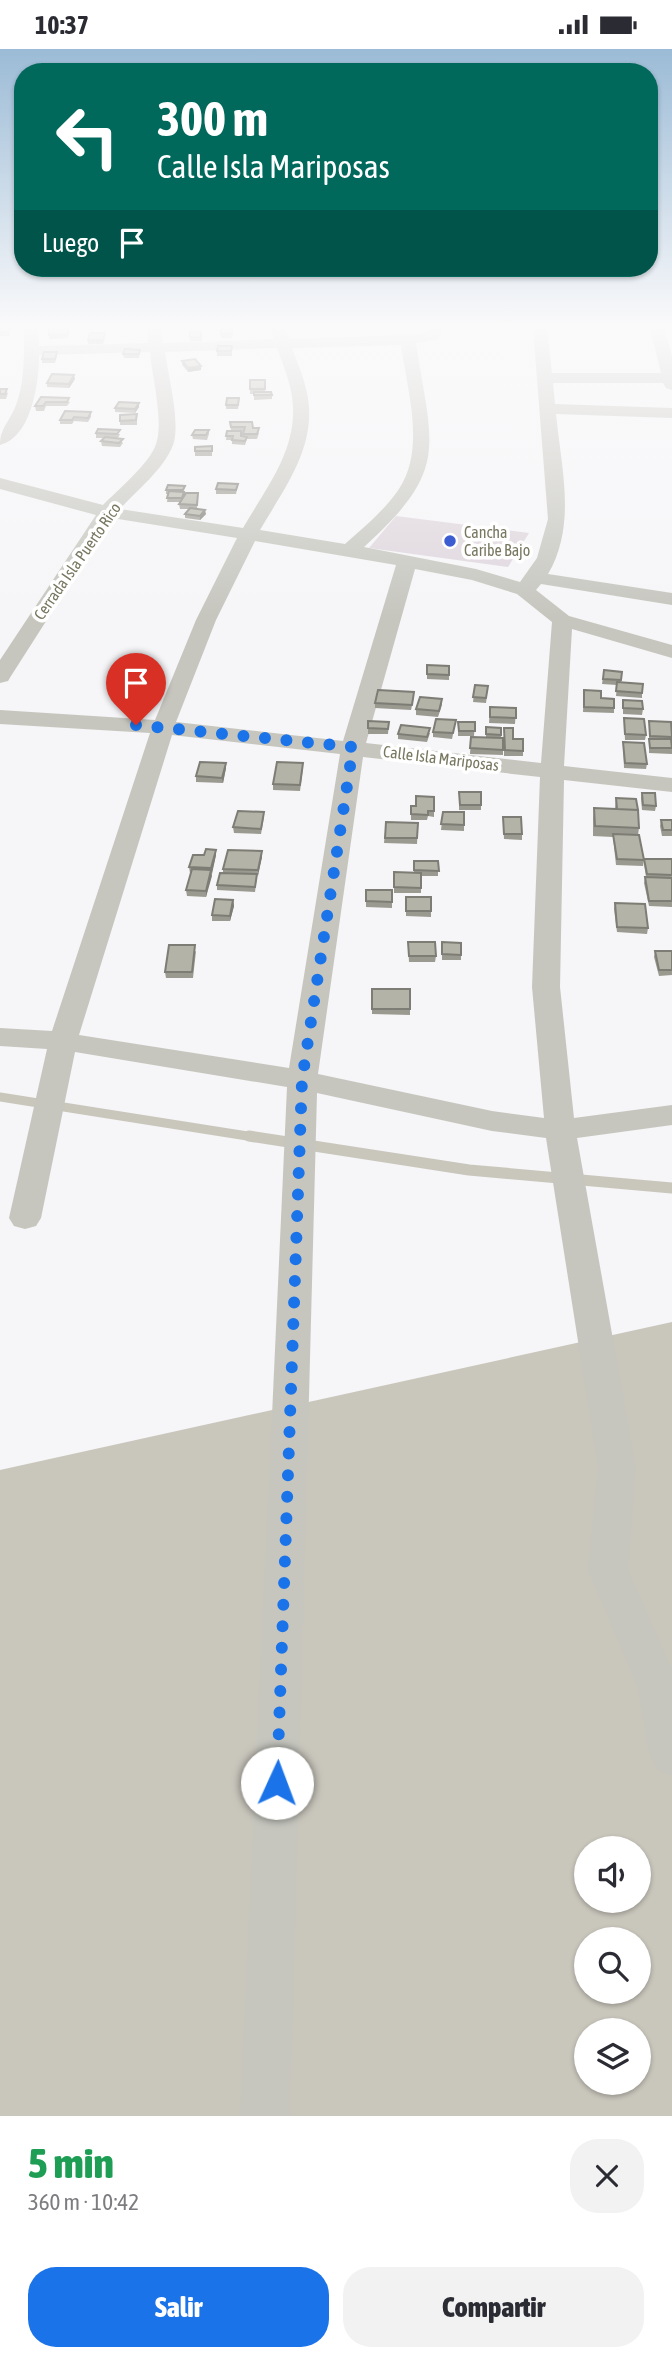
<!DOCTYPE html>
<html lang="es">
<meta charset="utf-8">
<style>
:root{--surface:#fff;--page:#f2f2f3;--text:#2b2b33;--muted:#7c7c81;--accent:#1a73e8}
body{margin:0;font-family:"Asap Condensed",sans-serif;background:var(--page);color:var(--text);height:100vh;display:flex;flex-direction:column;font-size:26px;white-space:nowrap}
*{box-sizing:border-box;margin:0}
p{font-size:23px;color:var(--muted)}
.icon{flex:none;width:38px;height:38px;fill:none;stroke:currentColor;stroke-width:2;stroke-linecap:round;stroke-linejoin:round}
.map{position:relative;height:2067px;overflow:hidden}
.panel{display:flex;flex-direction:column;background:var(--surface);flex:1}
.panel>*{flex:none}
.guide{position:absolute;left:14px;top:14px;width:644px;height:214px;border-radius:28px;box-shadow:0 2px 5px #0004;background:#00695c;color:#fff;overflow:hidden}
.fabs{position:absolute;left:574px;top:1787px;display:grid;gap:14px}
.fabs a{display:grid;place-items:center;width:77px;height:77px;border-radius:50%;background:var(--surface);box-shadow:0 2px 5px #0004;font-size:35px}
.pin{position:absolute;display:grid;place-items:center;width:60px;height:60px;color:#fff;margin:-72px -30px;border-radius:50% 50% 50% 0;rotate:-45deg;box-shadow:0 0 7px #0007}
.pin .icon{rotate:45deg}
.me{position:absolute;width:77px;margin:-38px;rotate:2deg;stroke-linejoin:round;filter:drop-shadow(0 0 5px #0008)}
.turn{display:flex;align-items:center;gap:24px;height:147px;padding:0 28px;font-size:32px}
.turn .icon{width:91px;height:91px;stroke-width:2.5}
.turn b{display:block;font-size:49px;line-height:60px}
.then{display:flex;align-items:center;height:66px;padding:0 28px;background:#0003;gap:14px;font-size:26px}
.round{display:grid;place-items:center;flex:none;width:74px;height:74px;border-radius:28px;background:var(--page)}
.head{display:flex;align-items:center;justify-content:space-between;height:119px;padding:0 28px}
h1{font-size:42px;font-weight:800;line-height:52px;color:#1e9e55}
.primary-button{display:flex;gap:14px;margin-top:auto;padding:14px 28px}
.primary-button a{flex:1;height:80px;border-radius:28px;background:var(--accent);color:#fff;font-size:28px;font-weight:800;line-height:80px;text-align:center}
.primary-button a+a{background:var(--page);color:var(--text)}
.status{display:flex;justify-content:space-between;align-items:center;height:49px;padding:0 35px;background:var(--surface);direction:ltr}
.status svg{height:19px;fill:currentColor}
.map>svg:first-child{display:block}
</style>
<div class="status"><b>10:37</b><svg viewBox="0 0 49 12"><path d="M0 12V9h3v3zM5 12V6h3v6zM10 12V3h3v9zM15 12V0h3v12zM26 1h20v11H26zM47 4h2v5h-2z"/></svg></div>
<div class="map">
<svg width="672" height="2067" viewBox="0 0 672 2067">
<rect width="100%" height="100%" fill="#f6f5f7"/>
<!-- green -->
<path fill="#ded6dd" d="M396,467L529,484L508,518L369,499Z"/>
<!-- water -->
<path fill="#c9c6bc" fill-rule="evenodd" d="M672,1273V2067H0V1421ZM586,1799H639V1852H586ZM586,1890H639V1942H586ZM586,1981H639V2034H586Z"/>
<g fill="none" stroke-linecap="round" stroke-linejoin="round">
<!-- stream-far1 -->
<path stroke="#c9c6bc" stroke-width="9" d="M0,1048L260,1089"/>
<!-- stream -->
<path stroke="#c9c6bc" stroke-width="11" d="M249,1087L469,1121L672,1139"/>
<!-- minor -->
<path fill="#c6c6bf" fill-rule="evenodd" d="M24,279H38L39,297L148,294L147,279H161L163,294L274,290L271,279H285L289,290L408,286L427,284L429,279H443L439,290L416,294C432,399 450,420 364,498L476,520L520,533L537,509L548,470L533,279H547L552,324H661L650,279H664L672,307V341L666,339L663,334H553L555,355L672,359V369L556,365C561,418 577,476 548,525L672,544V556L541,535L536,541L569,567L672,596V609L572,580L564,717L672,729V743L564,731L560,938L574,1069L672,1056V1076L577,1089L636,1419L628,1521L672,1621V1727L657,1721L650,1707L637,1636L588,1521L598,1419L546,1089L492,1082L317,1044L290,2067H240L287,1038L75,1003L41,1169L36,1177L25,1180L14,1177L9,1169L47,1000L0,997V979L52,982L150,684L0,675V661L155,671L196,571L237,489L112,469L11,627L8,632L0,634V611L96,466L0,440V429L103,456C118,441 150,414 156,395C164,373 152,327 150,303L39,306C39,333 32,388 0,396C0,379 10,372 16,356C25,332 24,305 24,279ZM401,296C407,341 426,399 399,440C385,461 364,478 345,495L260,481C285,438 320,394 306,340C303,326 297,313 292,299ZM277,299C282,313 288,327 291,342C302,395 268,436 243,479L120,460C137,441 164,420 173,396C181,374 168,326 165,303ZM255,492L396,516L343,692L176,673L216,571ZM415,520L472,531L517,545L552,573L541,714L366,694ZM172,686L340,705L289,1019L79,986ZM363,708L540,728L532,938L544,1069L492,1062L318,1025Z"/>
</g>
<!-- wall -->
<path fill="#9b9a90" d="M0,279H10L9,287H0Z
M221,279H232V289H221Z
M190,282H201L202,292H190Z
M69,283L68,289L49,290V286Z
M105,288L103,295H88V291Z
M232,297V307H217V302Z
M140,301L139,309H124L123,305Z
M57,307L55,314H42V310Z
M182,312L201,317V321L188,323L182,316Z
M75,330L69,339L47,338V334Z
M250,331H265V343L272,346V350L254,351V345H250Z
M0,340L8,344L6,350H0Z
M41,348L70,353L67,357H46L44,362H36L35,357Z
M239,353L238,360H226V356Z
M139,354V358L135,364L115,363V359Z
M91,363V368L88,373L74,372L72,375H60V371Z
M137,370V376H120V372Z
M230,373L253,379L259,384L257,390H247L245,396L232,395V391H226L227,382H231Z
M209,381V385L207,391L193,390L192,386Z
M96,384L120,385L118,389L123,394L120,398L102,397L101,392L104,389H96Z
M212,397V407H195V398Z
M238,435L236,445H216V440Z
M166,441L185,442V447L198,444L197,460L206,465L200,471L185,469V465L189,460H180L179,455L180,453H167L168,445H166Z
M427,616L449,617V631L427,630Z
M604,621L622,623L621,633L642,644V649L616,647L617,636L602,635Z
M475,636L488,637L486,654L473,653Z
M584,641L601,649L614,659V664L583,663Z
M414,648L411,661L375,659V654Z
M442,650V656L438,668L416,666V660Z
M623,651L643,660L642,666L623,665Z
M490,658L516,659L515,675L489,674Z
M624,669L646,686L645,691H625Z
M456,671L452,690L433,688V683Z
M368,672L389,673L388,685H368Z
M649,672L672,680V705L649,704Z
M458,673H475L474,687H458Z
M486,678L501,679V689L503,701V706L470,705L471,688H486Z
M430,684L427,693L398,690V685Z
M504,684L513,690H523V707H504Z
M623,693L647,715L646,720L624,719Z
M226,719L223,734L196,733V727Z
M303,719L300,742L273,741V735Z
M459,743L481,756V761H459Z
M642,744L656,757L655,762L642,761L641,749Z
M434,748V768L428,767L427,771H411V757H416Z
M616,749L639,779L638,786L644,811L643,817L616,816L613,788L593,787V769L594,759L615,760Z
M443,763H464V782L441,781Z
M264,768L261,785L234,784L233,778Z
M503,768L522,785V791L504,790Z
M661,771H672V787H662L660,777Z
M386,773L418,774L417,795L384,794Z
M262,802V808L257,827L255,843L217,841V836L223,824V820Z
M216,806L206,848L187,847L186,841L191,824H190L189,818Z
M644,810H672V858L649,857L644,834L645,828H646L644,815Z
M414,812H438V827H421V844H394V823H414Z
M366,841H392V859L366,858Z
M406,848H431V868L406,867Z
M233,851L234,857L230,872H212V866Z
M615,854L648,879L647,885L617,883L614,860Z
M408,893L436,907L435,913H409Z
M442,893L461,894V911H442Z
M196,902L193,929H166L165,923Z
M655,902H672V926L659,927L654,908Z
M372,940H410V966L372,965Z"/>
<!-- shaded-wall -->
<path fill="#7e7d75" d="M201,317V321L188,323V319Z
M74,326L75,330L69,339V335Z
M139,354V358L135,364V360Z
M205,461L206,465L200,471V467Z
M226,714V719L223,734L222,729Z
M216,801V806L212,825L211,819Z
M262,802V808L258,827V821Z
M211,821L212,827L206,848V842Z
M233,851L234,857L230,872V867Z"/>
<!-- building -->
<path fill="#b4b3a7" stroke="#7e7d75" stroke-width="2" d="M0,279H10L9,283H0Z
M68,279V285L49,286V280Z
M221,279H232V285H221Z
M190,282H201V288H190Z
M90,284H105L103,291H88Z
M218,297H232L231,302H217Z
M125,300L140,301L139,305H123Z
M44,303H57L55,310H42Z
M195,310L201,317L188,319L182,312Z
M52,325L74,326L69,335L47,334Z
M250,331H265V340H250Z
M0,340H7L5,345H0Z
M254,343H271L272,346H254Z
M41,348L69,349L67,353H46L43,357H35Z
M227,349H239L238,356H226Z
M119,353L139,354L135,360L115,359Z
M65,362L91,363L88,369L74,368L72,371H60Z
M137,365L136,371L120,372V366Z
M230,373H252L253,379H259L257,385H243L245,378H231Z
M98,380L120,381L117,385L96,384Z
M195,381H209L206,386H192Z
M227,382H241V387L247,388L245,392L232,391L233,387H226Z
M105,388L123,390L119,394L101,392Z
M212,397V402H195V398Z
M218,434L238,435L236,441L216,440Z
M168,436L185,437L183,441H166Z
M169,442L184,443L182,449H167Z
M186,444H198L197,456L179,455Z
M190,459L205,461L200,467L185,465Z
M427,616L449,617V626L427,625Z
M604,621L622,623L621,631L603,630Z
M617,633L643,635L642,644L616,642Z
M475,636L488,637L486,649L473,648Z
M378,641L414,643L412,656L375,654Z
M584,641L601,642V649L614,650V659L584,658Z
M420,648L442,650L439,662L416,660Z
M623,651L642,652L643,660L623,659Z
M490,658L516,659V669L490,668Z
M624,669L644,670L646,686L625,685Z
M436,670L456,671L453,684L433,683Z
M368,672L389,673L388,680L368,679Z
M649,672L671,673L672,688L650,687Z
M458,673H475V682H459Z
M401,676L430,679L427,688L398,685Z
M486,678L501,679V686L486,685Z
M504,679H513V690H523V702L505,701Z
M471,688L503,689V701L470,699Z
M649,690H671L672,699H650Z
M623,693L644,694L647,715L625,714Z
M200,713L226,714L222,729L196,727Z
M277,713L303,714L300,736L273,735Z
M459,743H481V756H460Z
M642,744H655L656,757L643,756Z
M416,747L434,748V762H428V766L411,765V757H416Z
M616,749L636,750L638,761L617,760Z
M594,759L638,761L639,779L595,777Z
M238,762L264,763L261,780L233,778Z
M443,763H464V776L441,775Z
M503,768H521L522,785H504Z
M661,771H672V781H663Z
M386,773L418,774L417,789H385Z
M613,785L639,786L644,811L617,810Z
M206,800L216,801L211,819L189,818L193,806H204Z
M228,801L262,802L258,821L223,820Z
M644,810H672V826L647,825Z
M414,812H438L439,822L414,821Z
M192,820L211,821L206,842L186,841Z
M394,823L421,824V839L394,838Z
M220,824L257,825L255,838L217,836Z
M645,828L672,829V852H649Z
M366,841H392V853L366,852Z
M406,848H431V862H406Z
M215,850L233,851L230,867L212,866Z
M615,854L645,855L648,879L617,878Z
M408,893H435L436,907H409Z
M442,893L461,894V906L442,905Z
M169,896H195L192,923H165Z
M655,902H672V921H659Z
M372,940H410V960H372Z"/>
<!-- sky -->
<linearGradient id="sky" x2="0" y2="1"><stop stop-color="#9bbbd6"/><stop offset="0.49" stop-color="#fbfafb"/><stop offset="1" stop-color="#fbfafb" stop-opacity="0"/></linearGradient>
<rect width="672" height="568" fill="url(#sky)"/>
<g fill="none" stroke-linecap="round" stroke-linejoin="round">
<!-- route -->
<path stroke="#1a73e8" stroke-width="12" stroke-dasharray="0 21.6" d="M136,676L353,698L302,1031L277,1734"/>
</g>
<!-- markers -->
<circle fill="#3b5dd1" stroke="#fff" stroke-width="2.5" cx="450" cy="492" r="7"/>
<g text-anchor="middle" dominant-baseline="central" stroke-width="7" stroke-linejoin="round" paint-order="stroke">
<!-- far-poi labels -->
<g font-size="16" fill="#787760" stroke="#fff" text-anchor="start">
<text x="464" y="483">Cancha<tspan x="464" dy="18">Caribe Bajo</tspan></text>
</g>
<!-- far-street labels -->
<g font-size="16" fill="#787760" stroke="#fff">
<text transform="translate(77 512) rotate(-55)">Cerrada Isla Puerto Rico</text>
<text transform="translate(441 709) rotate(7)">Calle Isla Mariposas</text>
</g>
</g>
</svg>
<div class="fabs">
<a><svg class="icon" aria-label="sound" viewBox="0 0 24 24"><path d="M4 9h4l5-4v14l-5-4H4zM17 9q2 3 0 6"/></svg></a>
<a><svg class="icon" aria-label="search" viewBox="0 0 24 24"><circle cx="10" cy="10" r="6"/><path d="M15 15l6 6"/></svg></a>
<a><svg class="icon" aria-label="layers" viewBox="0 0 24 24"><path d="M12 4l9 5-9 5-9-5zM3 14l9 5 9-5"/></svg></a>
</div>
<div class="pin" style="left:136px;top:676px;background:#d93025"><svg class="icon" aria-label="arrive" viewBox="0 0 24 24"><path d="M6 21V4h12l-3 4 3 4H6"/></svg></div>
<svg class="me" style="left:277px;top:1734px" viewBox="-20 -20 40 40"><circle r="19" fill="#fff"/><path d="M0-13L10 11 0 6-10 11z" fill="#1a73e8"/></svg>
<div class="guide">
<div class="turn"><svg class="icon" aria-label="left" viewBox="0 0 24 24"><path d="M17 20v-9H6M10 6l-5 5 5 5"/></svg><div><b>300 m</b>Calle Isla Mariposas</div></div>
<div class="then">Luego<svg class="icon" aria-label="arrive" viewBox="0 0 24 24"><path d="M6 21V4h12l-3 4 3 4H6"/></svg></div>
</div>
</div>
<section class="panel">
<div class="head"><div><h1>5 min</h1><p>360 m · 10:42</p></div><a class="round"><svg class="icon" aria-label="close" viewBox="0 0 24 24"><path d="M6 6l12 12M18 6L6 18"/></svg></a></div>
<div class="primary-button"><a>Salir</a><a>Compartir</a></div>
</section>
